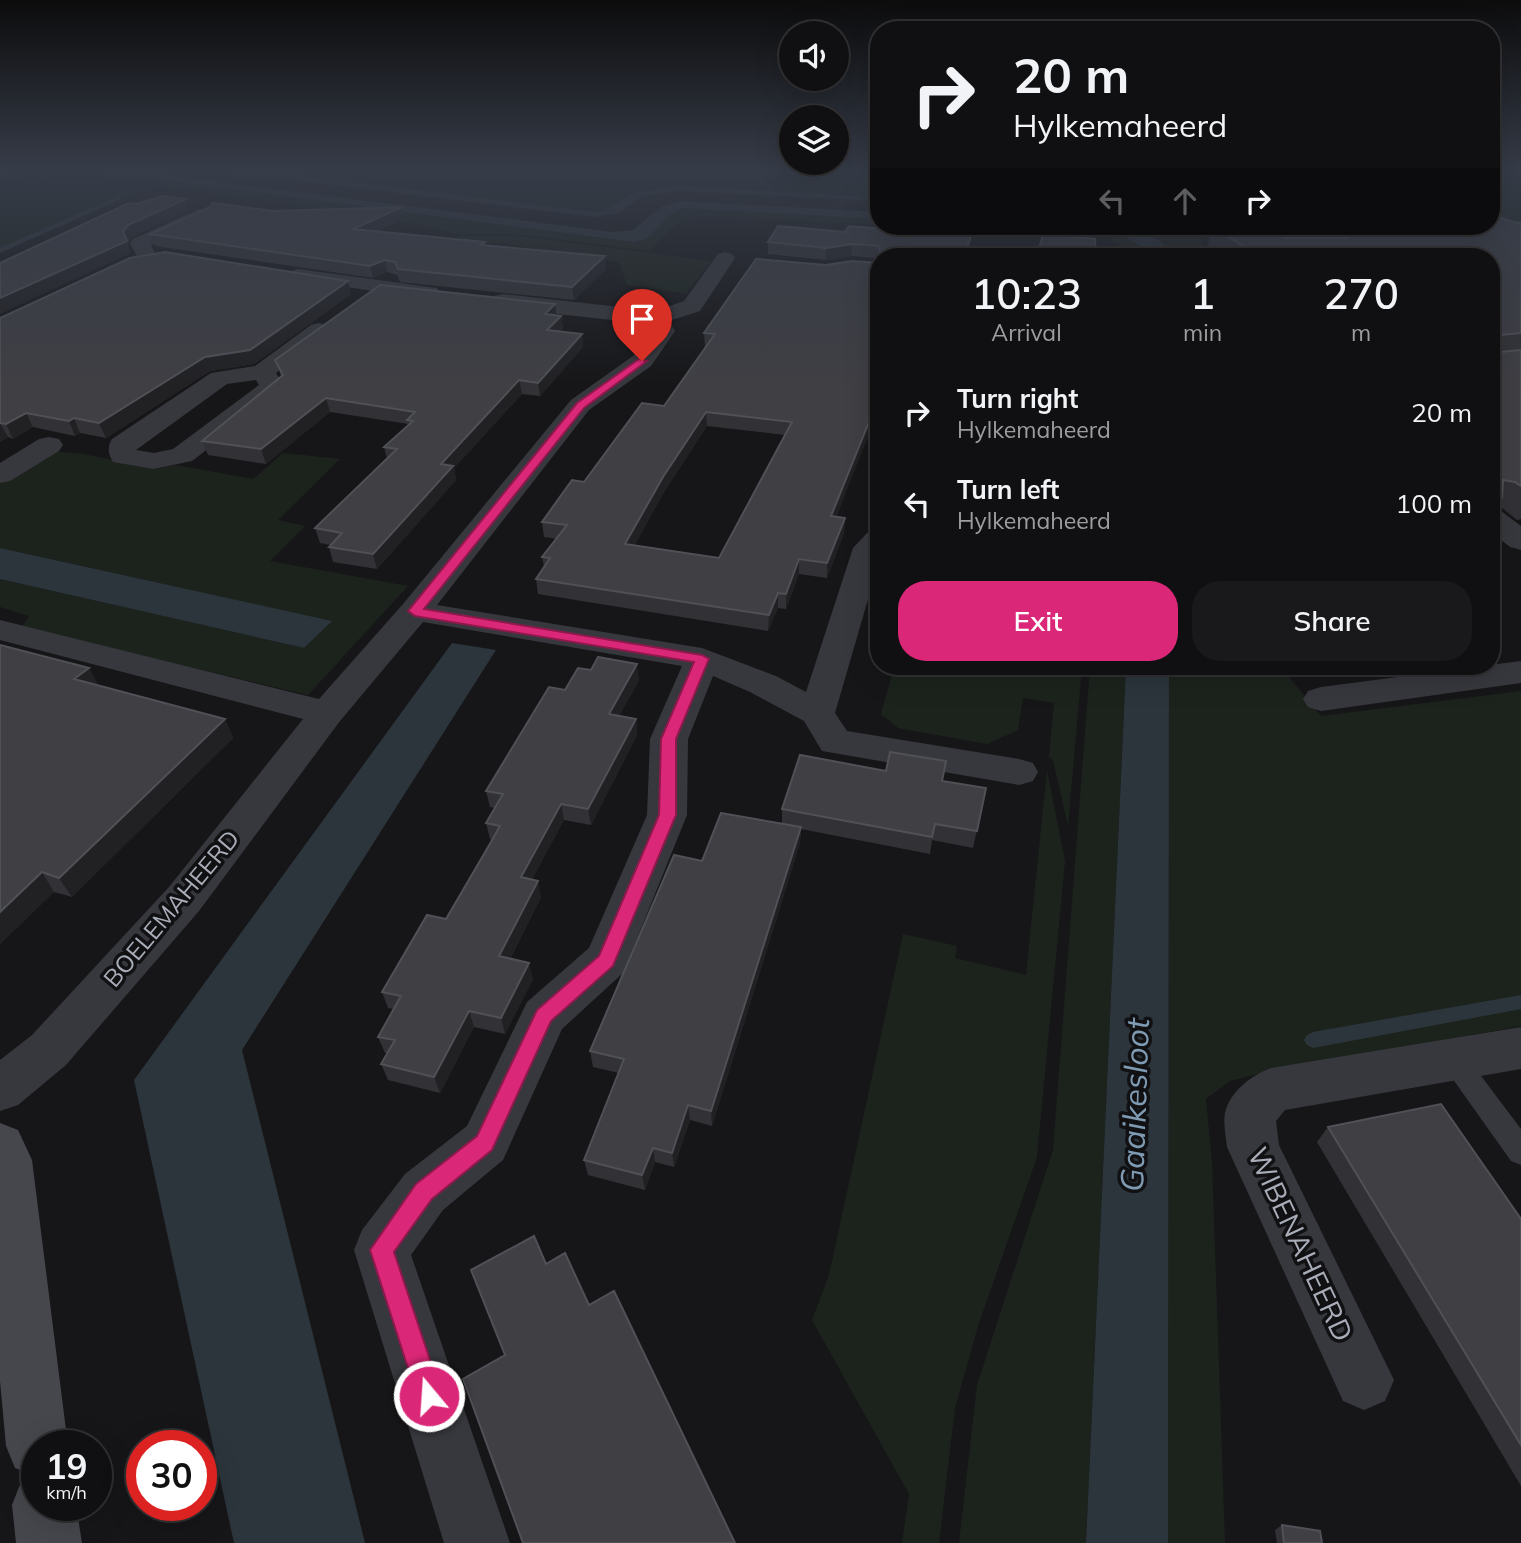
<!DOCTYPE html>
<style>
:root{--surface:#101012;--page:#19191b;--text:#f1f3f6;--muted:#9c9d9f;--line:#303032;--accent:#db2777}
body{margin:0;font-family:Mulish,sans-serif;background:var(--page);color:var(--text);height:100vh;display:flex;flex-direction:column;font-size:26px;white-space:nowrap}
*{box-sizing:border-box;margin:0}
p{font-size:23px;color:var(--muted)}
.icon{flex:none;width:38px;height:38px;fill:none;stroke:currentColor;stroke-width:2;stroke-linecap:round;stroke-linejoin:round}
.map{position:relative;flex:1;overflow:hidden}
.side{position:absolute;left:870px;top:248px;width:630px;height:427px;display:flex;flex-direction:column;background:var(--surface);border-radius:28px;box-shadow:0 7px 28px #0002,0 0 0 2px var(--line)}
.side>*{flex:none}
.hud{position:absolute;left:870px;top:21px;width:630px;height:214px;border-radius:28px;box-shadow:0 7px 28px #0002,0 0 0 2px var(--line);background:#101012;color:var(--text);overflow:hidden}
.buttons{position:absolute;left:779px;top:21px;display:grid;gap:14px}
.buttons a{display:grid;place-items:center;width:70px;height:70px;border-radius:50%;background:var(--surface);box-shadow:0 7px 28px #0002,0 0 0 2px var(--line);font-size:35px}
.speed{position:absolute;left:21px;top:1430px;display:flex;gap:14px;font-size:35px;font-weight:700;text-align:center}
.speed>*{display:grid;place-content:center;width:91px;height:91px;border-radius:50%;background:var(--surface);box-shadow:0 7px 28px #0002,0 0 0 2px var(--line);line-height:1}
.speed small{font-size:18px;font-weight:400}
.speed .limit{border:10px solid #d22;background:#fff;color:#111}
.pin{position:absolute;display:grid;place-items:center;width:60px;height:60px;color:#fff;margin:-72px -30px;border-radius:50% 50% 50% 0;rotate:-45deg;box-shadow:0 0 7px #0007}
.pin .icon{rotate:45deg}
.me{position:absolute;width:77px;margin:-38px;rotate:342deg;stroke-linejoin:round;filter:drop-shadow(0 0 5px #0008)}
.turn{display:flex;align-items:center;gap:24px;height:147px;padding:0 28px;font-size:32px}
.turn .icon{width:91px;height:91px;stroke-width:2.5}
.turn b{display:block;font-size:49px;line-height:60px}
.lanes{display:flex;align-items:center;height:66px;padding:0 28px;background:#0003;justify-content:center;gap:35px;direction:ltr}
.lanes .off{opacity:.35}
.eta{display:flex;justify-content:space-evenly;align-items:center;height:119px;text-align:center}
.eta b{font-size:42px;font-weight:600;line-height:49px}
.primary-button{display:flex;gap:14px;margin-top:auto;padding:14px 28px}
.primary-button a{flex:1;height:80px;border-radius:28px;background:var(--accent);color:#fff;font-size:28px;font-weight:600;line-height:80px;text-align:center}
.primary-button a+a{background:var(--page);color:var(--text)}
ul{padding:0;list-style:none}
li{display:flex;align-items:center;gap:21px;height:91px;padding:0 28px}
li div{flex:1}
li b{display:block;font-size:26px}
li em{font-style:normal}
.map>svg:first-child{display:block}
</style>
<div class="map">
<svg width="1521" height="1543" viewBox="0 0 1521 1543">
<rect width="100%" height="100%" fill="#161618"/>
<!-- green -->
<path fill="#1c231d" d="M261,170H878V196L648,190L626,196L605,210L596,212Z
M1491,170H1521V231L1491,226Z
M95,171L634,242H640L672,213L683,208L878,219V225L702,216C677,219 667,233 650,251L524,235L457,234L382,217L88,176Z
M39,176L74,181L85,177L160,189L144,190L0,253V192Z
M892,226H1091L1115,232L1103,236L1074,230Z
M1141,226H1238L1203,227L1201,257H1169C1167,242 1147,235 1134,229Z
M1121,234L1142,247L1144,257H1119L1122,247L1110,239Z
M459,236H520L711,261L686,294L627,285L619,262L500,243L440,245Z
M51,451L84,454L156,469L176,465L253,479L283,453L340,459L278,520L305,526L270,561L408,586L308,695L22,627L29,616L0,607V579L304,648L331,621L0,548V482Z
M894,667H1082L1068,826L1053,760L1049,757L1054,703L1023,698L1018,730L987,744L898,728L881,714Z
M1090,667H1126L1086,1543H959L977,1385L1053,1150Z
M1169,667H1281L1321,716L1521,691V1026L1262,1073L1230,1081L1206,1099L1212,1162L1225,1543H1168Z
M1047,770L1065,861L1037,1157L978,1326L955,1408L939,1543H902L909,1494L812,1320L829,1275L903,934L957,946L955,958L1026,975Z"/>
<!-- water -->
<path fill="#2c353c" d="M84,170H127L613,232L633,230L661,207L681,201L878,212V219L683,208C663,213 655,241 634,242Z
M209,170H261L596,212L605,210L633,193L679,186L878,197V201L676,191L643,196L618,213L594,217Z
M1091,226C1113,226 1165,228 1169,257H1144L1142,247L1121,234Z
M0,548L332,621L304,648L0,579Z
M452,643L496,650L242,1050L365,1543H234L134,1080Z
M1126,667H1169L1168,1543H1086Z"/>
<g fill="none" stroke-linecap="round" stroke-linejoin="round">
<!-- stream -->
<path fill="#2c353c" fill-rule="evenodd" d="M119,196L121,199L0,253V248Z
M1491,220L1521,221V225L1491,224Z
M1521,995V1009L1313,1048L1307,1045L1304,1040L1307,1035L1313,1032Z"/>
<!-- lane -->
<path fill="#37383d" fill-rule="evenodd" d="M1454,1048L1463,1052L1521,1129V1165L1511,1161L1445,1068L1441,1060L1445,1052Z"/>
<!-- street -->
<path fill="#37383d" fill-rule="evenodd" d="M199,209L206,211L208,215L206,219L151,245L157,258L154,262H140L130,243L133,239Z
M725,252L732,254L735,258L700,311L669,321L675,331L651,366L589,410L437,605L702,648L776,676L806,692L853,548L867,533L878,530V565L835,713L847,731L1019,759L1033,763L1038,772L1033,781L1019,785L822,751L804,721L750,692L713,676L688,739L687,815L623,973L562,1029L503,1160L443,1210L411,1255L510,1543H444L354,1250L362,1230L405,1174L467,1126L527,1002L589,948L647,815L650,739L682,666L423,622L340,721L199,911L66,1065L18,1105L0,1111V1060L32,1035L169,887L303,719L0,640V620L319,699L403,604L571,400L633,356L652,331L648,324L503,308L495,306L492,301L495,296L503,294L655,311L684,301L718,254Z
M298,269L429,287L437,288L440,293L437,298L429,299L291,279L287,275L291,271Z
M319,323L327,325L330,330L327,335L276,373L285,387L282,392L192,461L154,469L113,462C108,454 107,447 112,439L211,373L255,366L311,325ZM256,380L259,385L173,449L154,453L136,450L227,384Z
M49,437L59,439L63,445L59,451L10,481L0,483V463L39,439Z
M1491,508L1501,511L1521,526V550L1510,547L1491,532Z
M1521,661V683L1321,711L1308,707L1303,699L1308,691L1321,687Z
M1521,1027V1069L1285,1110L1276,1121L1279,1145L1394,1380L1385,1401L1364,1410L1343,1401L1227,1147C1226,1137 1223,1123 1225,1113C1230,1091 1252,1075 1271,1068Z"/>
<!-- secondary -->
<path fill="#45474d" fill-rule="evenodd" d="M0,1123L18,1130L32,1160L68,1446H37V1505H76L82,1543H16L12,1505L21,1482L35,1476L15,1468L6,1446L0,1381Z"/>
</g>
<!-- wall -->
<path fill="#323236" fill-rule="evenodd" d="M273,211L404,218L376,232L485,242L486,246L605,256L606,269L574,300L400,282L397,275L387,272L373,278L155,246L150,234Z
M1521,223V519L1517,520L1502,508L1496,507L1491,518V257H1222L1207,247L1212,230L1205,226H1491Z
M845,232L971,236L970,248L967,257H878V260V258L851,256L826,260L768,254V242Z
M878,263V438L868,436L836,516L845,518L844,533L827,578L799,574L786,609L778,608L768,631L538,594L536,579L544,567L542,557L557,539L544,537L542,522L664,406L706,346H705L704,333L826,265ZM707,426L785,435L719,558L634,546L664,492Z
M351,294L254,364L210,371L106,438L80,433L75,436L33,427L13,439L8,437L0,442V318Z
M556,315L561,316L563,328L560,331L582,334L583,347L540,396L522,394L454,468L456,480L377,569L333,562L329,547L331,545L320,543L315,528L387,459L384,447L408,425V424L330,412L266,464L208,455L202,441L281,376L275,360Z
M89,668L98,685L225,719L233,738L72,897L54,892L0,944Z
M639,680L619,716L636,719L637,735L591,825L564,820L532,879L541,897L510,959L533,979L505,1034L474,1027L440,1093L388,1080L381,1064L388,1053H385L378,1037L394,1009L388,1008L382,992L446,919L493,840L490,839L486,823L495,808L490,807L486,791L565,690Z
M943,781L986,788L973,848L932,840L930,854L801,829L800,843L712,1126L690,1120L674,1167L655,1162L645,1190L588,1175L584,1160L619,1073L593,1067L590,1051L702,861L782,824V809Z
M1328,1127L1521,1219V1486L1317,1142Z
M1282,1525L1322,1543H1277L1275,1530Z"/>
<!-- shaded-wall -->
<path fill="#212124" d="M9,170L13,181L0,186V173Z
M186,199L189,211L132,237L128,244L131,253L0,314V298L123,232L128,225Z
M402,207L404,218L356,241L353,229Z
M1341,226H1344L1339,242L1299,253L1306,232Z
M971,236L970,248L967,257H964Z
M852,244L851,256L826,260V248Z
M605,256L606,269L574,300L572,287Z
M385,260L387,272L373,278L370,266Z
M348,281L351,294L254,364L210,371L106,438L99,423L205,357Z
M555,304L557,317L545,314Z
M561,316L563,328L549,343L547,330Z
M582,334L583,347L540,396L538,383Z
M519,380L522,394L454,468L456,480L377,569L373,554L441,464Z
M326,398L330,412L266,464L261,449Z
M706,412L707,426L664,492L627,560L625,544L663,477Z
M26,413L33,427L13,439L6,424Z
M74,418L80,433L75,436L69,421Z
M869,422L868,436L831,531V516Z
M0,423L8,437L0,442Z
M1502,497L1491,518V498Z
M845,518L844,533L827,578V563Z
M799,559V574L786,609V594Z
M778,593V608L768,631L769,615Z
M637,664L639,680L611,731L609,714Z
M89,668L99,687L74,679Z
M225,719L233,738L72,897L59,878Z
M636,719L637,735L591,825L588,809Z
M561,804L564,820L525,893L521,877Z
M801,827L800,843L712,1126L711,1111Z
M42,872L54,892L0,944V912Z
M538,881L541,897L503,972L499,956Z
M529,963L533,979L505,1034L501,1018Z
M469,1011L474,1027L440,1093L434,1077Z
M688,1105L690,1120L674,1167L672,1153Z
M653,1148L655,1162L645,1190L642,1175Z"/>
<!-- building -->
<path fill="#3f3f44" stroke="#4f5156" stroke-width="2" fill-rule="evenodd" d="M163,196L186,199L128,225L123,232L127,241L0,298V263L129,203L136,204Z
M213,203L273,211L402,207L353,229L485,242L481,245L605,256L572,287L398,269L395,262L385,260L370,266L150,234L210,207Z
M1491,216H1495L1517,223H1521V333L1500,335V352L1521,350V486L1515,482L1503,480L1502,497L1491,498V257H1258L1213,226L1242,228L1240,226H1267L1284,238H1347L1354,226H1353H1491Z
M778,226L845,232L849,226L971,236L964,257H881L879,246L852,244L826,248L768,242Z
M1297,226H1341L1338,228L1306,232Z
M1043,234L1095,239L1096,257H1037Z
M165,252L348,281L250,350L205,357L99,423L74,418L69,421L26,413L6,424L0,423V318L130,258Z
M756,259L826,265L852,261L878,263V423L869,422L831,516L845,518L827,563L799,559L786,594L778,593L769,615L536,579L550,558L542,557L567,525L542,522L572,480L584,482L642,403L664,406L715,334L704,333ZM706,412L792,422L719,558L625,544L663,477Z
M380,285L555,304L545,314L561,316L547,330L582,334L538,383L519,380L441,464L453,466L373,554L329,547L342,533L315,528L397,449L384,447L413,421L407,420L415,412L326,398L261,449L202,441L283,375L275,360Z
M0,645L89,668L74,679L225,719L59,878L42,872L0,912Z
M598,657L637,664L609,714L636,719L588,809L561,804L521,877L538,881L499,956L529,963L501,1018L469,1011L434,1077L381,1064L395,1040L378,1037L401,996L382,992L427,915L446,919L491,842L500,826L486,823L503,794L486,791L549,687L565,690L578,668L591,670Z
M890,752L946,761L942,781L986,788L977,831L935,824L932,837L782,809L800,755L886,771Z
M721,813L801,827L711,1111L688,1105L672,1153L653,1148L642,1175L584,1160L624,1059L590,1051L674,855L702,861Z
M1441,1104L1521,1219V1445L1328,1127Z
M534,1236L546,1264L565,1253L589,1305L614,1291L735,1543H523L463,1379L505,1355L471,1270Z
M1282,1525L1320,1531L1322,1543H1284Z"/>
<!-- sky -->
<linearGradient id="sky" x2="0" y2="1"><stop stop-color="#0c0c0d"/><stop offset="0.44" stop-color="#363c48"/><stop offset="1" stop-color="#363c48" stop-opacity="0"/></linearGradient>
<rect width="1521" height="386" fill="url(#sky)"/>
<!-- route -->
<path fill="#db2777" stroke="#8e194d" stroke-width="2" d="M639,359L647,361L584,408L424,609L702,655L709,659L676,739V815L613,966L551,1021L492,1150L432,1199L394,1252L442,1396L438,1405L429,1409L421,1405L417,1396L370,1250L416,1184L477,1136L537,1010L599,956L659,815L661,739L694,662L415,616L408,611L577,403Z"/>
<g text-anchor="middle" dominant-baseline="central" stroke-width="7" stroke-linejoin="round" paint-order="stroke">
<!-- street labels -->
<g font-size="24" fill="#a8adb8" stroke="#111113">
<text transform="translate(171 908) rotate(-50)">BOELEMAHEERD</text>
</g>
<!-- near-street labels -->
<g font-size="28" fill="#a8adb8" stroke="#111113">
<text transform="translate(1301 1244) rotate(65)">WIBENAHEERD</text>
</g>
<!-- near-water labels -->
<g font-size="32" font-style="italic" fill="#7f9bb3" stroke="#111113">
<text transform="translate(1134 1105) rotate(-88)">Gaaikesloot</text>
</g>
</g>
</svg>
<div class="buttons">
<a><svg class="icon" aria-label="sound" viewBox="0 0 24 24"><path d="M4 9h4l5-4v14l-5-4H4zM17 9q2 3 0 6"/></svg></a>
<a><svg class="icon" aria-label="layers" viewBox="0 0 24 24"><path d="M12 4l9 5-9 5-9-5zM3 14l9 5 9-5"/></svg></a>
</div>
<div class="speed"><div>19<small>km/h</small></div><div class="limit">30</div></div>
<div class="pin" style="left:642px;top:361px;background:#d93025"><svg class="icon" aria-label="arrive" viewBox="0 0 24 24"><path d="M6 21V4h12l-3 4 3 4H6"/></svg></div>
<svg class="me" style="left:429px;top:1396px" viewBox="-20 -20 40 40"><circle r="17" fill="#db2777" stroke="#fff" stroke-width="3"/><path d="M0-11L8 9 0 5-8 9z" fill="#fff"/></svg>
<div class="hud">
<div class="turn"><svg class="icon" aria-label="right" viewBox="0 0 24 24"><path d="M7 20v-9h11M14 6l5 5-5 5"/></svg><div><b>20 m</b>Hylkemaheerd</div></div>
<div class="lanes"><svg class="icon off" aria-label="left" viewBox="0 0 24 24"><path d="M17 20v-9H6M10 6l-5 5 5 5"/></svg><svg class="icon off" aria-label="ahead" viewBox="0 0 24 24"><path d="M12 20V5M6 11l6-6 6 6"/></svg><svg class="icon" aria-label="right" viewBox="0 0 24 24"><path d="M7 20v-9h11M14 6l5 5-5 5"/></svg></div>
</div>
<section class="side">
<div class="eta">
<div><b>10:23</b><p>Arrival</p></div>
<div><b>1</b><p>min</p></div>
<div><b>270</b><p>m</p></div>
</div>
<ul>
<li><svg class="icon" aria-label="right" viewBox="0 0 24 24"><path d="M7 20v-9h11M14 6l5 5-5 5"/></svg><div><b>Turn right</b><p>Hylkemaheerd</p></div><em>20 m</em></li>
<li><svg class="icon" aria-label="left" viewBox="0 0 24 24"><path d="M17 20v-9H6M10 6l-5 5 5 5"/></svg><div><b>Turn left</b><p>Hylkemaheerd</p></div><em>100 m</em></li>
</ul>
<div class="primary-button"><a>Exit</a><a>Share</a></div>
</section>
</div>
